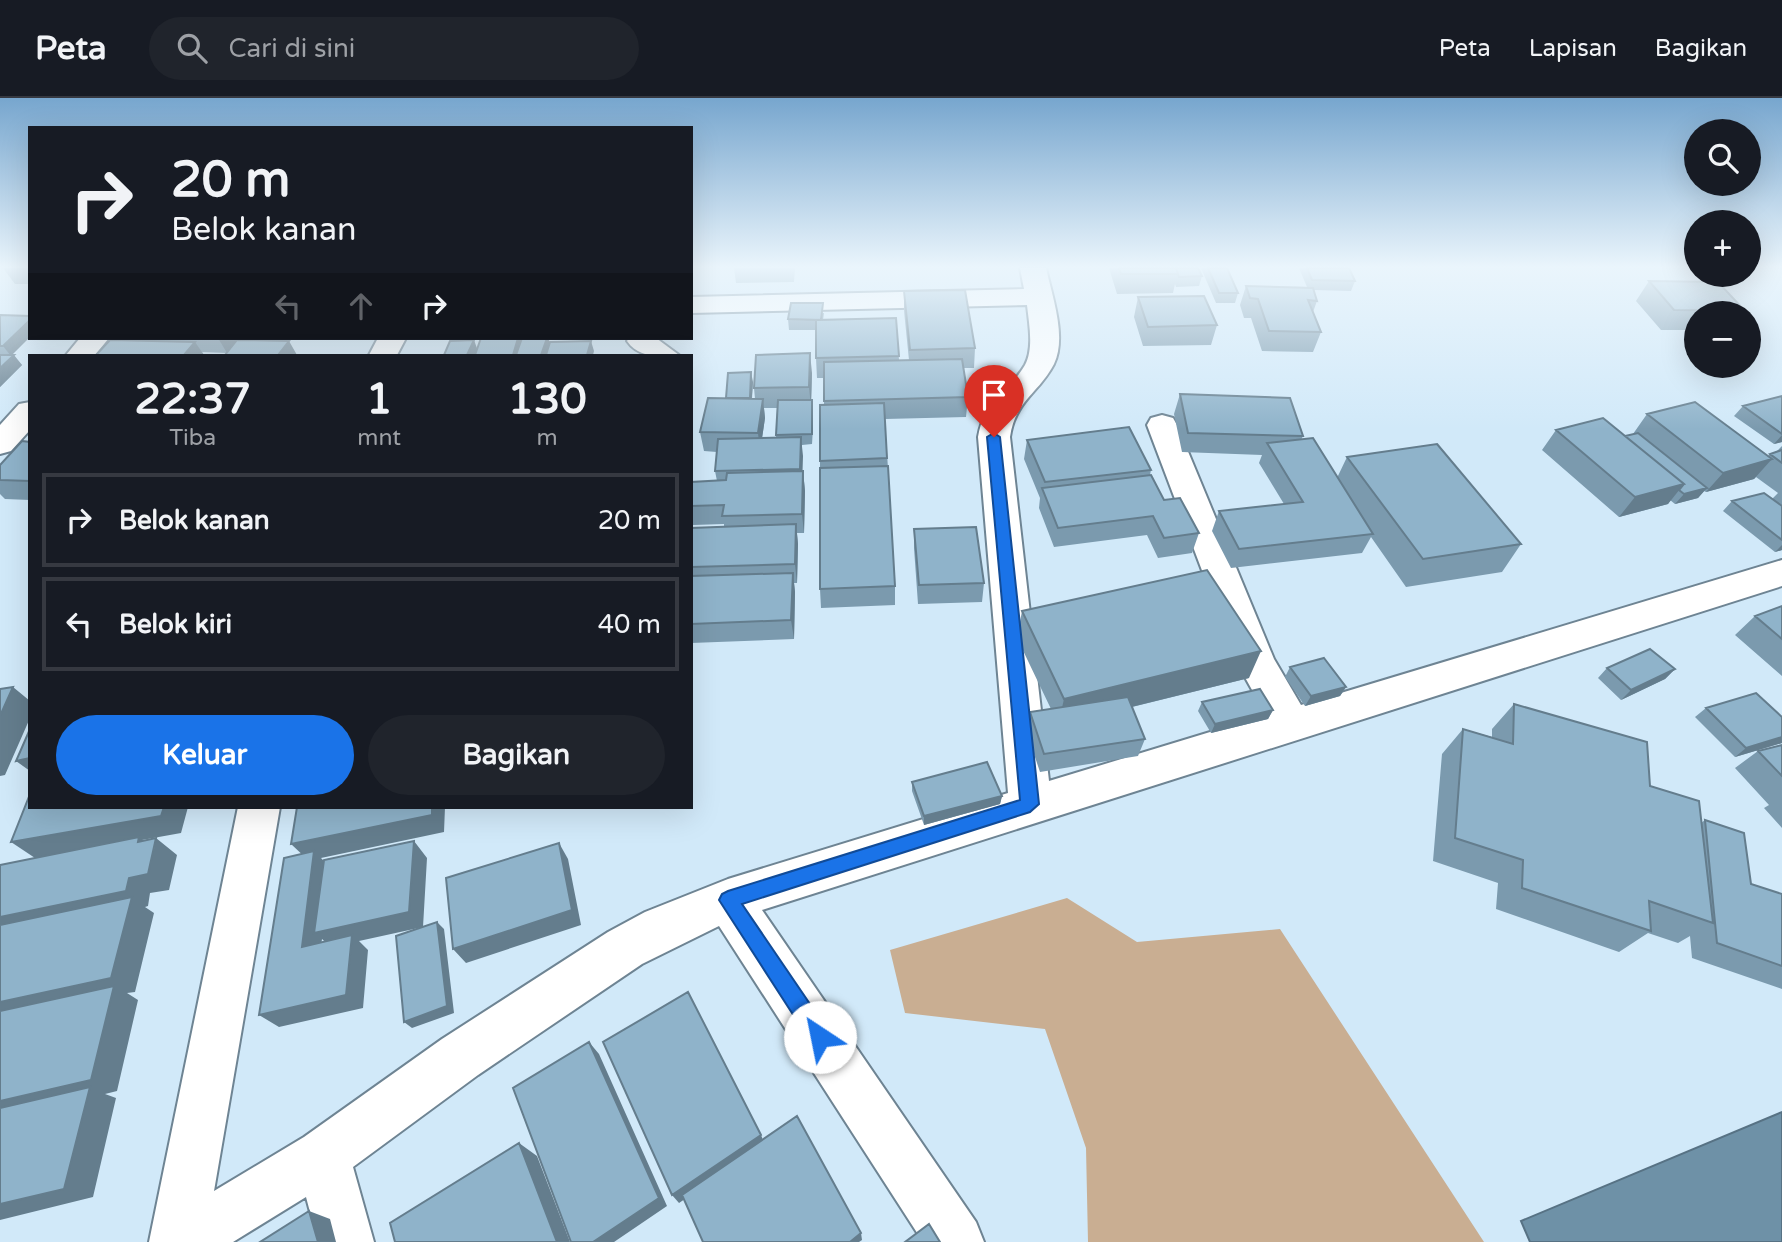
<!DOCTYPE html>
<html lang="id">
<meta charset="utf-8">
<style>
:root{--surface:#171b24;--page:#20242c;--text:#f1f3f6;--muted:#9ea1a6;--line:#363941;--accent:#1a73e8}
body{margin:0;font-family:"Varela Round",sans-serif;background:var(--page);color:var(--text);height:100vh;display:flex;flex-direction:column;font-size:26px;white-space:nowrap}
*{box-sizing:border-box;margin:0}
p{font-size:23px;color:var(--muted)}
.icon{flex:none;width:38px;height:38px;fill:none;stroke:currentColor;stroke-width:2;stroke-linecap:round;stroke-linejoin:round}
.map{position:relative;flex:1;overflow:hidden}
.drawer{position:absolute;left:28px;top:256px;width:665px;height:455px;display:flex;flex-direction:column;background:var(--surface);border-radius:0px;box-shadow:0 7px 28px #0002}
.drawer>*{flex:none}
.hud{position:absolute;left:28px;top:28px;width:665px;height:214px;border-radius:0px;box-shadow:0 7px 28px #0002;background:#171b24;color:var(--text);overflow:hidden}
.controls{position:absolute;left:1684px;top:21px;display:grid;gap:14px}
.controls a{display:grid;place-items:center;width:77px;height:77px;border-radius:50%;background:var(--surface);box-shadow:0 7px 28px #0002;font-size:35px}
.pin{position:absolute;display:grid;place-items:center;width:60px;height:60px;color:#fff;margin:-72px -30px;border-radius:50% 50% 50% 0;rotate:-45deg;box-shadow:0 0 7px #0007}
.pin .icon{rotate:45deg}
.me{position:absolute;width:77px;margin:-38px;rotate:326deg;stroke-linejoin:round;filter:drop-shadow(0 0 5px #0008)}
.turn{display:flex;align-items:center;gap:24px;height:147px;padding:0 28px;font-size:32px}
.turn .icon{width:91px;height:91px;stroke-width:2.5}
.turn b{display:block;font-size:49px;line-height:60px}
.lanes{display:flex;align-items:center;height:66px;padding:0 28px;background:#0003;justify-content:center;gap:35px;direction:ltr}
.lanes .off{opacity:.35}
.eta{display:flex;justify-content:space-evenly;align-items:center;height:119px;text-align:center}
.eta b{font-size:42px;font-weight:700;line-height:49px}
.primary-button{display:flex;gap:14px;margin-top:auto;padding:14px 28px}
.primary-button a{flex:1;height:80px;border-radius:42px;background:var(--accent);color:#fff;font-size:28px;font-weight:700;line-height:80px;text-align:center}
.primary-button a+a{background:var(--page);color:var(--text)}
ul{padding:0;list-style:none}
li{display:flex;align-items:center;gap:21px;height:94px;margin:0 14px 10px;padding:0 14px;border:4px solid var(--line);border-radius:0px}
li div{flex:1}
li b{display:block;font-size:26px}
li em{font-style:normal}
header{display:flex;align-items:center;gap:42px;box-sizing:border-box;height:98px;padding:0 35px;background:var(--surface);border-bottom:2px solid var(--line)}
header strong{font-size:33px}
nav{display:flex;gap:38px;margin-inline-start:auto;font-size:24px}
.search{width:490px;height:63px;background:var(--page);display:flex;align-items:center;gap:18px;box-sizing:border-box;padding:0 24px;border-radius:38px;color:var(--muted);font-size:26px}
.map>svg:first-child{display:block}
</style>
<header>
<strong>Peta</strong>
<div class="search"><svg class="icon" aria-label="search" viewBox="0 0 24 24"><circle cx="10" cy="10" r="6"/><path d="M15 15l6 6"/></svg>Cari di sini</div>
<nav><a>Peta</a><a>Lapisan</a><a>Bagikan</a></nav>
</header>
<div class="map">
<svg width="1782" height="1144" viewBox="0 0 1782 1144">
<rect width="100%" height="100%" fill="#d1e9f9"/>
<!-- green -->
<path fill="#c9ae92" d="M1067,800L1137,844L1280,831L1484,1144H1088L1086,1050L1045,931L905,915L890,852Z"/>
<!-- water -->
<path fill="#6e91a7" stroke="#577284" stroke-width="2" d="M1782,1014V1144H1530L1521,1123Z"/>
<g fill="none" stroke-linecap="round" stroke-linejoin="round">
<!-- minor casing -->
<g stroke="#6e8493" stroke-width="4">
<path id="minor" d="M1020,170H1046C1052,198 1067,239 1054,266C1039,295 1015,303 1010,339L1049,683L1266,617L1237,565L1147,327L1151,320L1162,317L1173,320L1177,327L1274,561L1301,607L1782,462V488L762,812L976,1124L984,1144H923L719,828L642,866L478,977L353,1069L374,1144H318L306,1099L233,1144H149L238,709H280L214,1093L304,1039L442,941L608,834L645,814L728,781L1008,695L978,339C985,299 1008,296 1025,267C1034,250 1029,226 1027,207L691,215V199L1024,191Z
M80,240H109L95,257H66Z
M378,240H406L397,257H369Z
M629,240H656L679,257C660,258 639,261 627,243Z
M30,304V332L11,353L0,356V327L19,306Z"/>
</g>
<!-- minor -->
<use href="#minor" fill="#fff" fill-rule="evenodd"/>
</g>
<!-- wall -->
<path fill="#7b9aae" fill-rule="evenodd" d="M3,170H30V186H15Z
M734,170H795L794,184L736,185Z
M1100,170H1198L1202,178L1199,188L1176,189L1175,186L1173,195L1117,196L1109,170Z
M1201,170H1227L1238,195L1235,205H1216Z
M1299,170H1349L1355,183L1351,193L1314,192L1317,203L1313,214L1321,234L1313,254L1262,253L1251,220H1244L1240,207L1246,188L1307,189Z
M1649,183L1745,213L1743,215H1696V232H1661L1636,203Z
M904,193L975,250L974,270H963L968,299L966,319L885,321L895,488V507L821,510L820,491V363L824,307V280H817L816,260V232H789L788,221L824,215L823,222L896,220L899,262H909L904,213Z
M1138,199L1217,227L1211,247L1143,248L1134,219Z
M0,217L12,257L22,267L0,289Z
M135,240H239L227,255L202,254L204,257L137,242Z
M812,275L811,302L813,312L812,346L802,347V373H803L805,393L804,435H797L798,446L797,485H794L795,494L794,541L691,545V430L724,429V426L693,427L691,420V384L717,383L715,373L717,354L704,353L700,334L726,300L753,284L752,301H755L754,290ZM764,310H777L776,339L762,340L765,320Z
M1180,296L1303,338L1301,342L1337,380L1347,359L1521,446L1502,474L1406,489L1371,439L1362,455L1231,470L1212,433L1219,413L1284,406L1259,365L1262,357L1182,354L1174,316Z
M1782,298V344L1774,346L1734,318L1743,308Z
M1647,316L1768,358L1770,356L1777,353L1782,348V452L1775,454L1723,413L1732,403L1772,401L1778,395L1756,379L1754,381L1706,394L1704,393L1698,400L1675,406L1670,402L1668,406L1619,419L1542,352L1556,332L1625,338L1633,336Z
M1027,342L1151,372L1150,377L1164,402L1199,435L1192,455L1158,460L1147,437L1054,449L1039,410L1040,400L1024,361Z
M30,344V402L5,401L0,396V367Z
M914,431L984,485L982,504L918,506L914,450Z
M1782,508V578L1735,537L1755,518Z
M1022,513L1249,580L1132,609L1145,641L1138,658L1040,674L1026,632L1030,614L1051,611L1017,540Z
M1290,569L1346,589L1340,598L1305,608L1285,579Z
M1607,570L1675,571L1665,581L1621,602L1598,580Z
M1202,604L1273,612L1268,621L1211,635L1198,613Z
M1514,606L1650,688L1701,725L1705,722L1751,786L1782,796V891L1692,860L1690,838L1678,845L1648,835L1619,854L1496,811L1498,785L1433,763L1442,656L1463,631L1492,639V631Z
M1706,610L1782,619V645L1735,659L1695,619Z
M1782,647V730L1764,710L1769,707L1735,670L1758,653Z
M912,684L1002,698L1000,706L924,727L912,693Z"/>
<!-- shaded-wall -->
<path fill="#647d8d" d="M30,222V239L11,258L3,248Z
M218,240H239L227,255Z
M518,240H523L520,257H513Z
M547,240H548L551,247L548,257H541Z
M474,242L478,253L476,257H467Z
M289,243L297,257H278Z
M591,243L594,253L593,257H587Z
M195,244L204,257H184Z
M810,255L812,275L811,309L809,289Z
M14,257L22,267L0,289V270Z
M751,274L753,284L751,310L750,300Z
M763,301L765,320L760,354L758,335Z
M812,302L813,312L812,346Z
M1782,337V344L1774,346Z
M801,339L803,358L802,390L800,371Z
M1772,361L1754,381L1706,394L1723,375Z
M803,373L805,393L804,435L802,416Z
M1684,386L1668,406L1619,419L1635,399Z
M1707,390L1698,400L1675,406L1684,396Z
M796,426L798,446L797,485L795,466Z
M1782,447V452L1775,454Z
M793,475L795,494L794,541L791,522Z
M1261,553L1249,580L1058,627L1064,601Z
M1675,571L1665,581L1621,602L1631,592Z
M13,589L30,603V620L5,677L0,678V618Z
M1346,589L1340,598L1305,608L1311,598Z
M1273,612L1268,621L1211,635L1215,626Z
M1782,639V645L1735,659L1746,650Z
M30,660V673L16,663Z
M1002,698L1000,706L924,727V718Z
M164,709H188L181,735L142,742L154,751L156,740L177,757L169,792L150,795L148,808L145,809L154,815L135,894L127,895L138,902L117,993L105,996L116,1000L93,1099L0,1122V819L35,760L11,744Z
M432,709H445L444,734L321,760L330,769L323,833L409,814L414,743L427,760L423,829L359,843L368,852L363,910L279,929L259,917L346,897L351,845L331,849L322,841L319,863L302,849L313,761L308,762L291,746L432,717Z
M559,745L568,761L581,827L466,865L453,851Z
M437,824L444,831L454,915L412,930L404,924Z
M589,944L599,956L667,1108L614,1144H593Z
M761,1037L765,1047L679,1105L672,1097Z
M519,1045L537,1058L570,1144H557Z
M309,1113L330,1121L336,1144H318Z
M861,1135L862,1142L859,1144H850Z"/>
<!-- building -->
<path fill="#8fb3ca" stroke="#647d8d" stroke-width="2" d="M1119,170H1176L1178,176H1121Z
M1176,170H1198L1202,178L1179,179Z
M1208,170H1227L1238,195H1219Z
M1307,170H1349L1355,183L1312,182Z
M1649,183L1718,184L1745,213L1674,212Z
M1246,188L1313,190L1317,203L1308,202L1321,234L1269,233L1258,201L1250,200Z
M965,192L975,250L910,252L904,193Z
M1204,198L1217,227L1148,229L1138,199Z
M791,205H823L821,222L788,221Z
M0,217L30,218V222L3,248H0Z
M896,220L899,258L816,260V222Z
M481,240H518L513,257H475Z
M522,240H547L541,257H516Z
M110,242L195,244L184,257H96Z
M237,242L289,243L278,257H225Z
M474,242L467,257H444L450,243Z
M591,243L587,257H546L550,244Z
M810,255L809,289L754,290L756,257Z
M0,257H14L0,270Z
M962,261L968,299L824,303V264Z
M751,274L750,300H726L728,275Z
M1180,296L1290,300L1303,338L1188,335Z
M1782,298V336L1743,308Z
M708,300L763,301L758,335L700,334Z
M778,302H812V336L776,337Z
M1695,304L1772,361L1723,375L1647,316Z
M884,305L887,360L820,363V307Z
M1603,320L1684,386L1635,399L1556,332Z
M1129,329L1151,372L1045,384L1027,342Z
M1638,335L1707,390L1684,396L1679,392L1684,386L1625,338Z
M801,339L800,371L715,373L718,341Z
M1313,340L1373,436L1239,451L1219,413L1303,404L1267,345Z
M22,343L30,344V383L0,382V367Z
M1437,346L1521,446L1423,461L1347,359Z
M1782,352V365L1770,356Z
M888,368L895,488L820,491V370Z
M803,373L802,416L722,418L724,407L691,408V384L726,382L727,375Z
M1151,377L1164,402L1180,400L1199,435L1164,440L1153,418L1058,430L1042,390Z
M1764,395L1782,408V442L1732,403Z
M796,426L795,466L691,469V430Z
M976,429L984,485L919,487L914,431Z
M1207,472L1261,553L1064,601L1022,513Z
M793,475L791,522L691,526V478Z
M1782,508V541L1755,518Z
M1650,551L1675,571L1631,592L1607,570Z
M1324,560L1346,589L1311,598L1290,569Z
M13,589L0,618V591Z
M1260,591L1273,612L1215,626L1202,604Z
M1756,595L1782,619V639L1746,650L1706,610Z
M1128,599L1145,641L1044,656L1030,614Z
M1514,606L1647,644L1650,688L1699,703L1713,825L1649,803L1651,833L1522,790L1523,762L1455,740L1463,631L1513,646Z
M30,631V660L16,663Z
M1782,647V678L1758,653Z
M987,664L1002,698L924,718L912,684Z
M30,696V709H164L161,718L11,744Z
M297,709H432V717L291,746Z
M1705,722L1744,735L1751,786L1782,796V868L1717,845Z
M139,739L138,744L156,740L148,776L129,780L126,793L0,819V767Z
M414,743L409,814L314,835L324,762Z
M559,745L572,812L453,851L446,780Z
M314,753L302,849L352,837L346,897L259,917L284,760Z
M132,799L111,880L0,904V827Z
M437,824L447,908L404,924L396,838Z
M114,888L91,982L0,1003V913Z
M688,894L761,1037L672,1097L603,944Z
M589,944L659,1100L593,1144H571L513,990Z
M90,989L64,1091L0,1106V1010Z
M797,1018L861,1135L850,1144H703L682,1097Z
M519,1045L557,1144H395L390,1125Z
M309,1113L318,1144H260Z
M929,1126L940,1144H905Z"/>
<!-- sky -->
<linearGradient id="sky" x2="0" y2="1"><stop stop-color="#77a6ce"/><stop offset="0.51" stop-color="#eaf5fc"/><stop offset="1" stop-color="#eaf5fc" stop-opacity="0"/></linearGradient>
<rect width="1782" height="331" fill="url(#sky)"/>
<!-- route -->
<path fill="#1a73e8" stroke="#114b97" stroke-width="2" d="M994,335L1000,339L1039,706L1030,714L742,806L827,931L830,939L827,946L820,949L812,946L719,802L722,796L728,793L1020,702L987,339Z"/>
</svg>
<div class="controls">
<a><svg class="icon" aria-label="search" viewBox="0 0 24 24"><circle cx="10" cy="10" r="6"/><path d="M15 15l6 6"/></svg></a>
<a>+</a>
<a>−</a>
</div>
<div class="pin" style="left:994px;top:339px;background:#d93025"><svg class="icon" aria-label="arrive" viewBox="0 0 24 24"><path d="M6 21V4h12l-3 4 3 4H6"/></svg></div>
<svg class="me" style="left:820px;top:939px" viewBox="-20 -20 40 40"><circle r="19" fill="#fff"/><path d="M0-13L10 11 0 6-10 11z" fill="#1a73e8"/></svg>
<div class="hud">
<div class="turn"><svg class="icon" aria-label="right" viewBox="0 0 24 24"><path d="M7 20v-9h11M14 6l5 5-5 5"/></svg><div><b>20 m</b>Belok kanan</div></div>
<div class="lanes"><svg class="icon off" aria-label="left" viewBox="0 0 24 24"><path d="M17 20v-9H6M10 6l-5 5 5 5"/></svg><svg class="icon off" aria-label="ahead" viewBox="0 0 24 24"><path d="M12 20V5M6 11l6-6 6 6"/></svg><svg class="icon" aria-label="right" viewBox="0 0 24 24"><path d="M7 20v-9h11M14 6l5 5-5 5"/></svg></div>
</div>
<section class="drawer">
<div class="eta">
<div><b>22:37</b><p>Tiba</p></div>
<div><b>1</b><p>mnt</p></div>
<div><b>130</b><p>m</p></div>
</div>
<ul>
<li><svg class="icon" aria-label="right" viewBox="0 0 24 24"><path d="M7 20v-9h11M14 6l5 5-5 5"/></svg><div><b>Belok kanan</b></div><em>20 m</em></li>
<li><svg class="icon" aria-label="left" viewBox="0 0 24 24"><path d="M17 20v-9H6M10 6l-5 5 5 5"/></svg><div><b>Belok kiri</b></div><em>40 m</em></li>
</ul>
<div class="primary-button"><a>Keluar</a><a>Bagikan</a></div>
</section>
</div>
